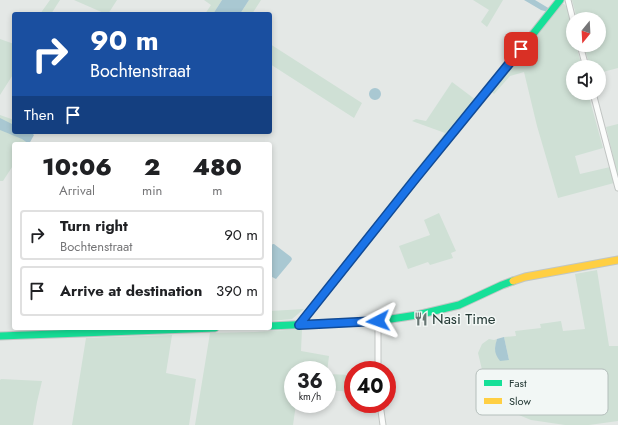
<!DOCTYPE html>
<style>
:root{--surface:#fff;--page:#f6f6f6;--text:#202124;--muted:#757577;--line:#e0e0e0}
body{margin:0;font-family:Jost,sans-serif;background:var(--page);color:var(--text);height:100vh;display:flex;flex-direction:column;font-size:15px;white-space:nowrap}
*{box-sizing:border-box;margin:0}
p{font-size:13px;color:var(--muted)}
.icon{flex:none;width:22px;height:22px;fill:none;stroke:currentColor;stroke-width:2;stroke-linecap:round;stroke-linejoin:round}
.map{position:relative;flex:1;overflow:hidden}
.panel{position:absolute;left:12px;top:142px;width:260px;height:188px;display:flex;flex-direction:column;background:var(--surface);border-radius:4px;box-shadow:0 2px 6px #0003}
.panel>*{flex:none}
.hud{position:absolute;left:12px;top:12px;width:260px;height:122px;border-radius:4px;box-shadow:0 2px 6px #0003;background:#1a4fa0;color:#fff;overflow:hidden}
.needle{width:26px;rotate:198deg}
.controls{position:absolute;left:566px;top:12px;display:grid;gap:8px}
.controls a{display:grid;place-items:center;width:40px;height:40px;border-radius:50%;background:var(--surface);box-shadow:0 2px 6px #0003;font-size:20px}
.speed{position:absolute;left:284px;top:361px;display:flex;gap:8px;font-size:20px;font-weight:700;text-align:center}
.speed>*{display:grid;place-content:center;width:52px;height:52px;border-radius:50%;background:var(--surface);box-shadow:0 2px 6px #0003;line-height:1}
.speed small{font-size:10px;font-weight:400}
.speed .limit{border:6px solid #d22;background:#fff;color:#111}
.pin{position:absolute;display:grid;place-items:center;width:34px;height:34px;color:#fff;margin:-17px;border-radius:8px;box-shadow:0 2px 6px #0006}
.me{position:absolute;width:44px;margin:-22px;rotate:266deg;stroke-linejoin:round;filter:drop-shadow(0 0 3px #0008)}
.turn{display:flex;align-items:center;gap:14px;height:84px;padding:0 12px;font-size:18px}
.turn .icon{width:52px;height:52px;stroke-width:2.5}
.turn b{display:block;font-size:28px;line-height:34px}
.then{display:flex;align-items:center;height:38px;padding:0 12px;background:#0003;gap:8px;font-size:15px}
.eta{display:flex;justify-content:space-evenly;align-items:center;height:68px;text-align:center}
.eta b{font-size:24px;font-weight:800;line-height:28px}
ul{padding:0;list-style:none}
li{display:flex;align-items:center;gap:12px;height:50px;margin:0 8px 6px;padding:0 4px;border:2px solid var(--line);border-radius:4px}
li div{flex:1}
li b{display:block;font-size:15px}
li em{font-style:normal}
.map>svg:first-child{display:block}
</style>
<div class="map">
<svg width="618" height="425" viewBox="0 0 618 425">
<rect width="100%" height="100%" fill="#e4e8e6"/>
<!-- green -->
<path fill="#cfe0d5" d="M50,0H60L51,14H40Z
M74,0H117L108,14H106Z
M204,0H222L213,14H205L211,5Z
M249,0H261L252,14H240Z
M473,0H503L487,27L481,22L489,10Z
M572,0H618V68L599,73V67H590L584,45H599V19H577Z
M560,4H564L566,6L568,10L573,32V45H576L582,67H573V93H588L603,148L575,156L580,174L610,167L614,183L558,198L537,126L524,72L510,76L494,94L491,91Z
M0,39L14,44V73L0,95Z
M270,44L362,103L354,118L270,64Z
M452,82L476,100L387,211L384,210L445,133L412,121L416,119L426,121Z
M0,115L14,120V132H34L26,144H14V164L3,181H0Z
M618,124V177L606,127Z
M439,213L456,251L451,253L453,258L430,265L428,262L408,269L399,246L430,235L424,220Z
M597,270L609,346H618V421L589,425H565L531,420L490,403L478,353L482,344L489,339L494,340L497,339L495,348V350L509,360L504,337L516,336L515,331L541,328L540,324L561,321L563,331L585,329L575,274Z
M304,309L292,319L270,321V311Z
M302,329L301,351L329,356L327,372V370H293V404H296L293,425H195L210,333L255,332Z
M172,335L166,373L196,379L189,425H72L86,338Z
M327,374L351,375L353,392L327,390Z
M1,379L42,381L37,402L33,425H0V380Z"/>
<!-- water -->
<path fill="#a9c8d2" d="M222,0H249L240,14H213Z
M524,0H535L550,9L548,12L541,10Z
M369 94a6 6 0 1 1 12 0a6 6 0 1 1-12 0Z
M0,118L14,125V132H31L34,135L29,144L22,139L0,130Z
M273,244H274L291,257L292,259L291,261L276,279L270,276V246Z
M504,337L509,360L500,361C494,353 494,349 497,339Z"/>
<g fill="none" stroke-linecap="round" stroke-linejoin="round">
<!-- street casing -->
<g stroke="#c1c5c3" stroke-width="7">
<path id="street" d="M568,0L573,20
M580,45L586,67
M593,93L618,188
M378,321V370
M380,404L383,425"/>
</g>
<!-- fast casing -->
<g stroke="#c0c6c4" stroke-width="9">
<path id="fast" d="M392,208L495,82L560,0
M270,326L378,321L417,315L459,305L502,285L513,281
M0,336L215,328"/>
</g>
<!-- slow casing -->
<g stroke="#c0c6c4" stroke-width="9">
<path id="slow" d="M513,281L525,277L618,260
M299,325L392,208"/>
</g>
<!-- street -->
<use href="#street" stroke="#fbfcfb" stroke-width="5"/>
<!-- fast -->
<use href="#fast" stroke="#16e098" stroke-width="7"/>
<!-- slow -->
<use href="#slow" stroke="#ffcf43" stroke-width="7"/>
</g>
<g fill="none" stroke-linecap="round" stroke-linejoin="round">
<!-- route casing -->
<g stroke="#114b97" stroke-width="10">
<path id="route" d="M378,321L299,325L416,178L521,49"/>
</g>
<!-- route -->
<use href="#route" stroke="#1a73e8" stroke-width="7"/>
</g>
<!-- icons -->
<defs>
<g id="restaurant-bare" transform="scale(1.08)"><path d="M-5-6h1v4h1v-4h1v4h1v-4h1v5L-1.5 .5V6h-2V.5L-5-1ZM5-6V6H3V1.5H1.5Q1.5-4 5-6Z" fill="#677673" stroke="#f2f7f5" stroke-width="2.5" paint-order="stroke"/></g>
</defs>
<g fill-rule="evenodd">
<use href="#restaurant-bare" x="421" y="319"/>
</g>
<g text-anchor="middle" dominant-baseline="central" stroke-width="3" stroke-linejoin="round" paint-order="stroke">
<!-- poi labels -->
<g font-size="15" fill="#243935" stroke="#f2f7f5" text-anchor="start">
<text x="432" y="319">Nasi Time</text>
</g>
</g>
<!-- legend -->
<rect x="476" y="369" width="132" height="46" rx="6" fill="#f2f7f5" stroke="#b4bebb" stroke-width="1"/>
<rect x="484" y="380" width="18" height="6" fill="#16e098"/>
<rect x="484" y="398" width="18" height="6" fill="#ffcf43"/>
<g font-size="11" fill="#243935">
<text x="509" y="387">Fast</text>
<text x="509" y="405">Slow</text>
</g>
</svg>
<div class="controls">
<a><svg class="needle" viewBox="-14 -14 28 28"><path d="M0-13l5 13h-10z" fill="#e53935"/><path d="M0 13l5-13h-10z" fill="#757577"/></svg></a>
<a><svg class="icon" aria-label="sound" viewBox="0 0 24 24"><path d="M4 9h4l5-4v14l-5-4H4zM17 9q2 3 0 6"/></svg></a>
</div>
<div class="speed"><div>36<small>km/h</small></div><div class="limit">40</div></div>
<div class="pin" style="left:521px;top:49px;background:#d93025"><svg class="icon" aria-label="arrive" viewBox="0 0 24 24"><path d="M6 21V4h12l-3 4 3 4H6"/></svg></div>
<svg class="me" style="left:378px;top:321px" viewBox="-20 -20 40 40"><path d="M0-17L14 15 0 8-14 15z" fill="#1a73e8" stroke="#fff" stroke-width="4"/></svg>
<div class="hud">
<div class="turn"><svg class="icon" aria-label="right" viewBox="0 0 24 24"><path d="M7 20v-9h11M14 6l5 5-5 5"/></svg><div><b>90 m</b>Bochtenstraat</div></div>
<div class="then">Then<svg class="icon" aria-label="arrive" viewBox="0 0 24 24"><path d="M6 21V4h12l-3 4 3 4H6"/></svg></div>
</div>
<section class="panel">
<div class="eta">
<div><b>10:06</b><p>Arrival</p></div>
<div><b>2</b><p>min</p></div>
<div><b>480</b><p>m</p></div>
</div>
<ul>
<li><svg class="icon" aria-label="right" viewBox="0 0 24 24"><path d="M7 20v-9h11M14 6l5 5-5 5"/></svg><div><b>Turn right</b><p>Bochtenstraat</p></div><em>90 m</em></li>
<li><svg class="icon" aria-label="arrive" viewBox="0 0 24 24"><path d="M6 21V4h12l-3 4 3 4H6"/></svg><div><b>Arrive at destination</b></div><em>390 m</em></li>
</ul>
</section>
</div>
